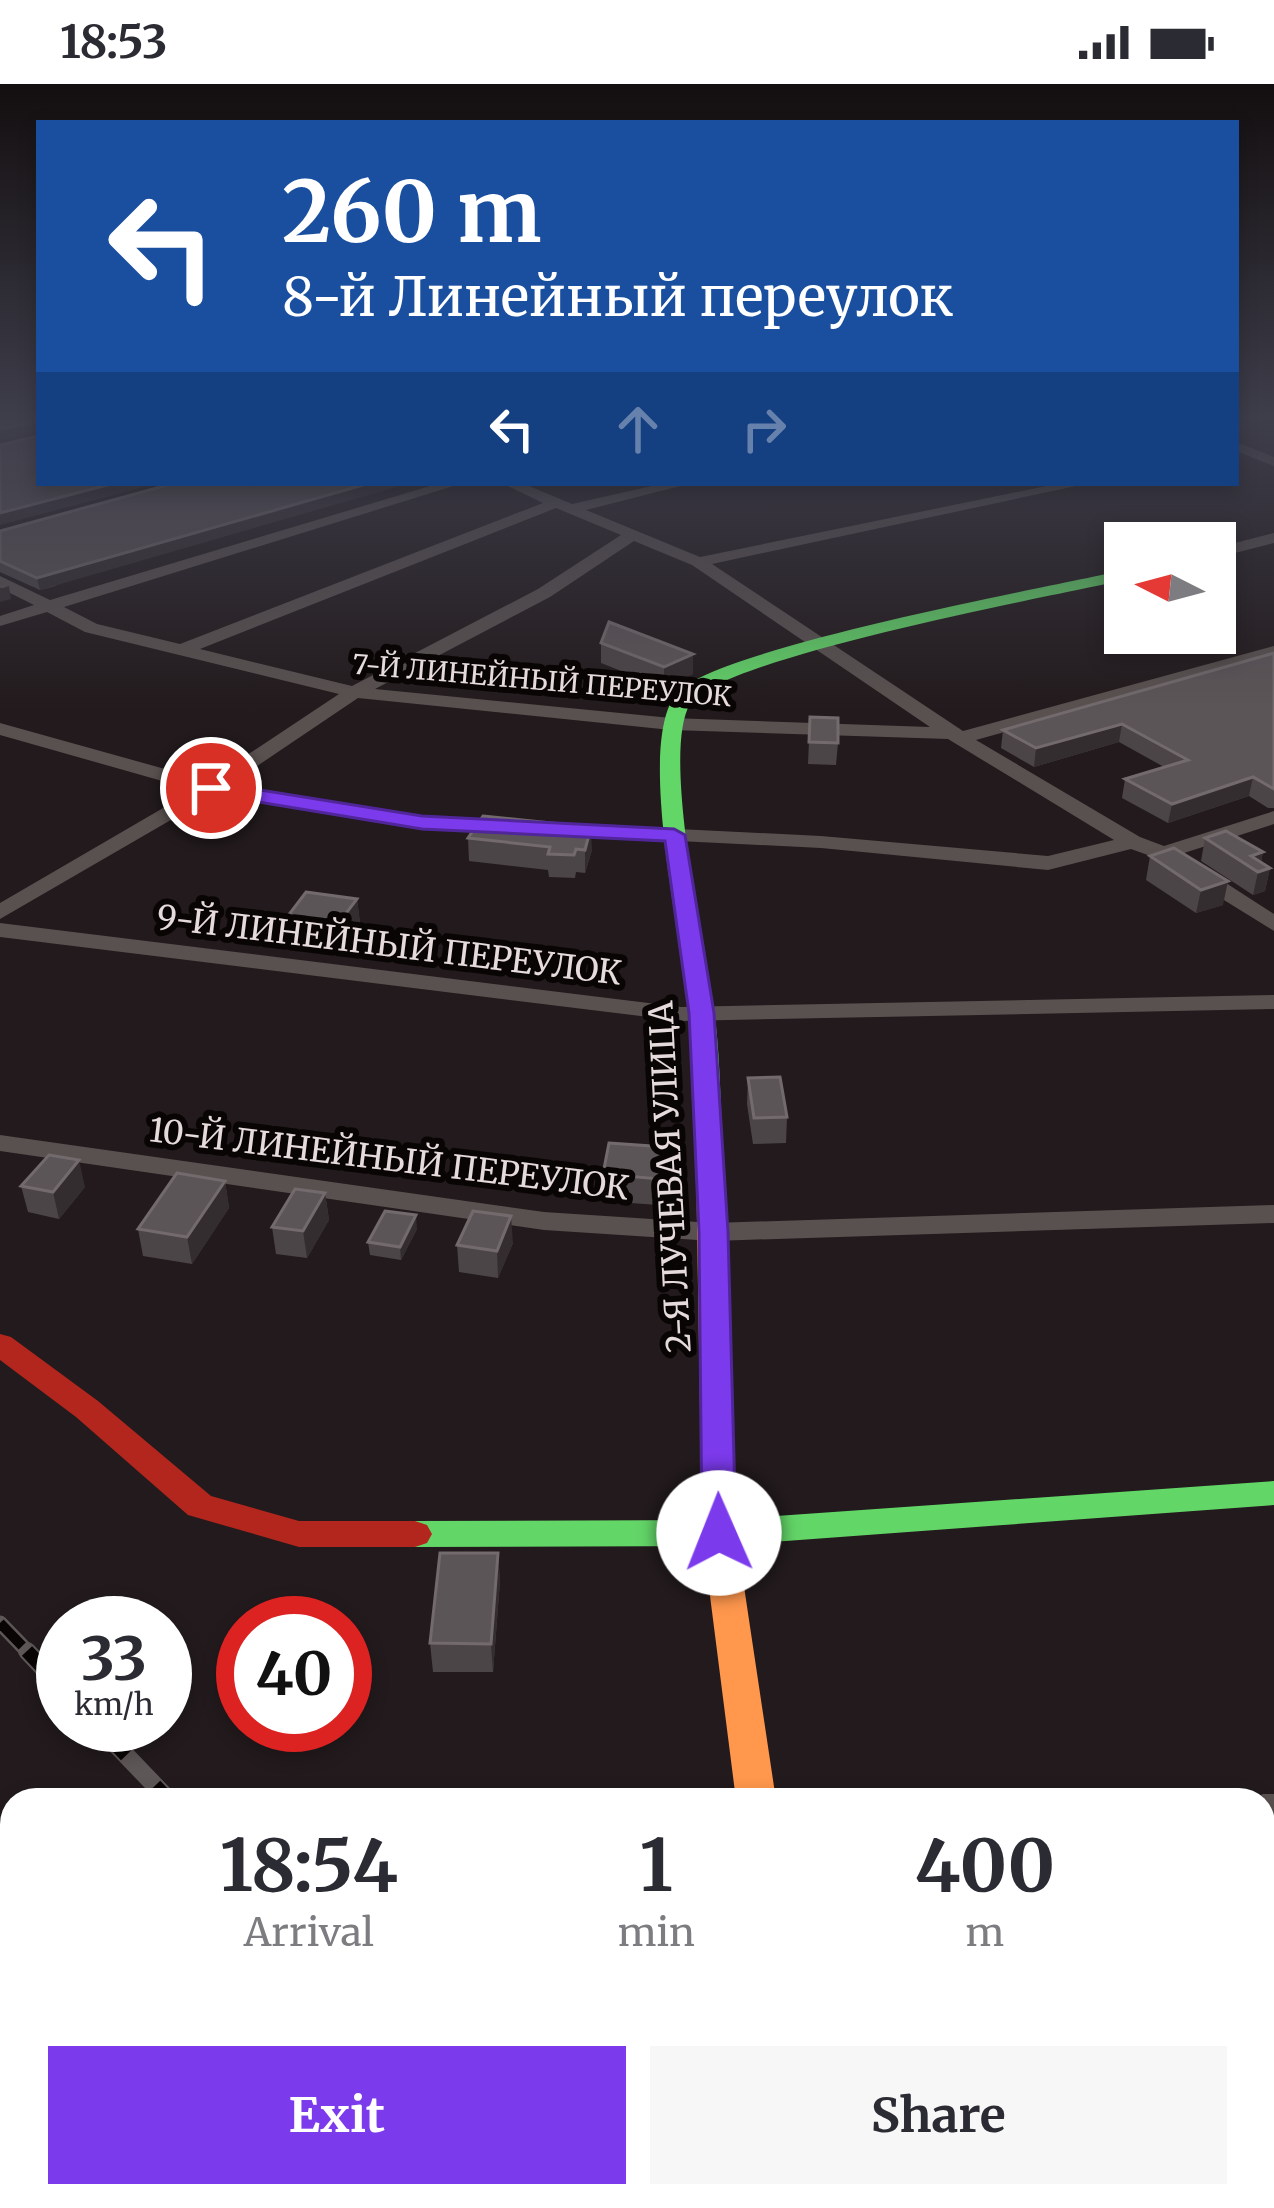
<!DOCTYPE html>
<meta charset="utf-8">
<style>
:root{--surface:#fff;--page:#f7f7f7;--text:#2b2b33;--muted:#7c7c81;--accent:#7c3aed}
body{margin:0;font-family:Merriweather,serif;background:var(--page);color:var(--text);height:100vh;display:flex;flex-direction:column;font-size:45px;white-space:nowrap}
*{box-sizing:border-box;margin:0}
p{font-size:39px;color:var(--muted)}
.icon{flex:none;width:66px;height:66px;fill:none;stroke:currentColor;stroke-width:2;stroke-linecap:round;stroke-linejoin:round}
.map{position:relative;flex:1;overflow:hidden}
.details{position:absolute;left:0px;top:1704px;width:1275px;height:420px;display:flex;flex-direction:column;background:var(--surface);border-radius:36px 36px 0 0;box-shadow:0 6px 18px #0003}
.details>*{flex:none}
.guide{position:absolute;left:36px;top:36px;width:1203px;height:366px;border-radius:0px;box-shadow:0 6px 18px #0003;background:#1a4fa0;color:#fff;overflow:hidden}
.needle{width:78px;rotate:276deg}
.controls{position:absolute;left:1104px;top:438px;display:grid;gap:24px}
.controls a{display:grid;place-items:center;width:132px;height:132px;border-radius:0px;background:var(--surface);box-shadow:0 6px 18px #0003;font-size:60px}
.speed{position:absolute;left:36px;top:1512px;display:flex;gap:24px;font-size:60px;font-weight:700;text-align:center}
.speed>*{display:grid;place-content:center;width:156px;height:156px;border-radius:50%;background:var(--surface);box-shadow:0 6px 18px #0003;line-height:1}
.speed small{font-size:30px;font-weight:400}
.speed .limit{border:18px solid #d22;background:#fff;color:#111}
.pin{position:absolute;display:grid;place-items:center;width:102px;height:102px;color:#fff;margin:-51px;border:6px solid #fff;border-radius:50%;box-shadow:0 3px 12px #0007}
.me{position:absolute;width:132px;margin:-66px;rotate:359deg;stroke-linejoin:round;filter:drop-shadow(0 0 9px #0008)}
.turn{display:flex;align-items:center;gap:42px;height:252px;padding:0 48px;font-size:54px}
.turn .icon{width:156px;height:156px;stroke-width:2.5}
.turn b{display:block;font-size:84px;line-height:102px}
.lanes{display:flex;align-items:center;height:114px;padding:0 48px;background:#0003;justify-content:center;gap:60px;direction:ltr}
.lanes .off{opacity:.35}
.eta{display:flex;justify-content:space-evenly;align-items:center;height:204px;text-align:center}
.eta b{font-size:72px;font-weight:700;line-height:84px}
.primary-button{display:flex;gap:24px;margin-top:auto;padding:24px 48px}
.primary-button a{flex:1;height:138px;border-radius:0px;background:var(--accent);color:#fff;font-size:48px;font-weight:700;line-height:138px;text-align:center}
.primary-button a+a{background:var(--page);color:var(--text)}
.status{display:flex;justify-content:space-between;align-items:center;height:84px;padding:0 60px;background:var(--surface);direction:ltr}
.status svg{height:33px;fill:currentColor}
.map>svg:first-child{display:block}
</style>
<div class="status"><b>18:53</b><svg viewBox="0 0 49 12"><path d="M0 12V9h3v3zM5 12V6h3v6zM10 12V3h3v9zM15 12V0h3v12zM26 1h20v11H26zM47 4h2v5h-2z"/></svg></div>
<div class="map">
<svg width="1274" height="2124" viewBox="0 0 1274 2124">
<rect width="100%" height="100%" fill="#221a1c"/>
<g fill="none" stroke-linecap="round" stroke-linejoin="round">
<!-- street -->
<path fill="#59514f" fill-rule="evenodd" d="M1236,358L1274,373V382L1236,367Z
M440,399H463L64,523L97,540L180,560L543,419L502,399H522L572,420L665,399H692L586,426L700,473L1061,399H1090L712,480L963,647L1274,562V573L976,656L1140,753L1164,762L1274,727V740L1181,770L1274,830V847L1156,774L1131,765L1048,786L821,764L557,751L546,745L557,739L821,752L1048,772L1114,756L948,655L671,646L358,614L229,701L422,733L513,737L524,743L520,747L422,745L214,711L0,835V819L194,706L0,651V639L208,697L339,610L85,548L47,528L0,542V532L34,521L0,504V492L50,516ZM556,424L621,451L538,505L352,602L200,565ZM634,457L692,481L930,643L671,634L375,605L550,513Z
M1274,449V459L1215,474V464Z
M0,839L681,923L1274,911V925L681,937L0,853Z
M0,1051L544,1128L713,1139L1274,1121V1139L713,1157L544,1146L0,1067Z
M1263,1710H1274V1744H1263V1716H1249Z
M1046,2112H1101L1106,2124H1051Z"/>
<!-- fast -->
<path fill="#63d668" fill-rule="evenodd" d="M1125,486V496C1057,511 718,574 690,620C661,669 705,863 714,925C721,976 720,1029 724,1080L710,1088L700,1086L696,1080C694,1031 694,982 690,934C685,866 634,660 677,609C716,564 1050,503 1125,486Z
M1274,1397V1421L719,1462L415,1463L403,1459L398,1450L403,1441L415,1437L719,1436Z"/>
<!-- slow -->
<path fill="#ff974d" fill-rule="evenodd" d="M710,1072L724,1080L736,1449L776,1716H736L702,1449L696,1080Z"/>
<!-- jam -->
<path fill="#b3261e" fill-rule="evenodd" d="M0,1250L11,1253L98,1317L211,1412L299,1437H415L427,1441L432,1450L427,1459L415,1463H299L188,1431L76,1333L0,1276Z"/>
<!-- rail-far1 casing -->
<g stroke="#5e5758" stroke-width="15">
<path id="rail-far1" d="M0,1539L30,1570"/>
</g>
<!-- rail casing -->
<g stroke="#5e5758" stroke-width="18">
<path id="rail" d="M27,1567L63,1605
M97,1641L169,1716
M547,2112L558,2124"/>
</g>
<!-- rail-far1 -->
<use href="#rail-far1" stroke="#0a0505" stroke-width="10" stroke-dasharray="32" stroke-linecap="butt"/>
<!-- rail -->
<use href="#rail" stroke="#0a0505" stroke-width="14" stroke-dasharray="42" stroke-linecap="butt"/>
</g>
<!-- wall -->
<path fill="#4c4547" d="M0,447L56,502L40,506L0,488Z
M601,559L693,590L664,604L601,579Z
M1274,569V724H1268L1249,712L1168,739L1122,714L1125,695L1164,683L1119,658L1034,683L1001,664L1003,646Z
M810,633L838,659L836,681L808,680Z
M468,754L592,766L585,789L576,788L575,794L549,793L548,786L469,777Z
M1205,754L1263,768L1261,778L1270,784L1265,807L1253,811L1201,777Z
M1150,772L1223,821L1196,829L1146,796Z
M357,815L360,839L341,864L290,857L287,833Z
M748,994L787,1033L786,1059L753,1060L747,1020Z
M665,1089L658,1121L604,1117L603,1090Z
M225,1097L229,1124L192,1180L143,1172L138,1145Z
M21,1102L85,1103L59,1135L28,1128Z
M325,1109L329,1136L307,1174L276,1170L272,1143Z
M417,1145L401,1176L370,1171L368,1158Z
M513,1159L498,1194L459,1188L457,1161Z
M498,1469L500,1497L493,1588H433L430,1559Z"/>
<!-- shaded-wall -->
<path fill="#342d2f" d="M39,337V348L0,356V345Z
M115,399H159L0,441V429Z
M370,399H410L40,506L37,494Z
M9,502L11,515L0,518V505Z
M693,570V590L664,604V583Z
M1122,640L1119,658L1034,683L1036,664Z
M1253,693L1249,712L1168,739L1172,720Z
M591,743L592,766L585,789V766Z
M1263,768L1259,787L1270,784L1265,807L1253,811L1258,788L1251,772Z
M1228,797L1223,821L1196,829L1201,806Z
M357,815L360,839L341,864L338,840Z
M665,1063V1089L658,1121L659,1095Z
M79,1076L85,1103L59,1135L53,1108Z
M225,1097L229,1124L192,1180L187,1153Z
M325,1109L329,1136L307,1174L303,1147Z
M416,1131L417,1145L401,1176L400,1163Z
M511,1132L513,1159L498,1194L497,1167Z
M498,1469L500,1497L493,1588L491,1560Z"/>
<!-- building -->
<path fill="#5c5557" stroke="#726a6c" stroke-width="3" d="M0,331H39V337L0,345Z
M39,344V399H115L0,429V361L38,352Z
M175,399H370L37,494L0,477V447Z
M609,538L693,570L664,583L601,559Z
M1274,569V705L1253,693L1172,720L1125,695L1188,676L1122,640L1036,664L1003,646Z
M810,633L838,634V659L809,658Z
M483,732L591,743L585,766L576,765L574,771L548,770L550,763L468,754Z
M1226,747L1263,768L1251,772L1270,784L1258,788L1205,754Z
M1174,764L1228,797L1201,806L1150,772Z
M306,808L357,815L338,840L287,833Z
M780,993L787,1033L754,1034L748,994Z
M609,1059L665,1063L659,1095L603,1090Z
M49,1071L79,1076L53,1108L21,1102Z
M177,1089L225,1097L187,1153L138,1145Z
M295,1105L325,1109L303,1147L272,1143Z
M385,1127L416,1131L400,1163L368,1158Z
M473,1127L511,1132L497,1167L457,1161Z
M440,1469H498L491,1560L430,1559Z"/>
<!-- sky -->
<linearGradient id="sky" x2="0" y2="1"><stop stop-color="#130e0f"/><stop offset="0.53" stop-color="#3e3e4b"/><stop offset="1" stop-color="#3e3e4b" stop-opacity="0"/></linearGradient>
<rect width="1274" height="629" fill="url(#sky)"/>
<!-- route -->
<path fill="#7c3aed" stroke="#51269a" stroke-width="3" d="M211,698L422,732L674,745L685,751L714,929L728,1148L736,1449L731,1459L719,1462L707,1459L702,1449L699,1148L689,929L665,757L422,745L204,709V700Z"/>
<g text-anchor="middle" dominant-baseline="central" stroke-width="12" stroke-linejoin="round" paint-order="stroke">
<!-- far-street labels -->
<g font-size="27" fill="#e6dbdc" stroke="#0a0505">
<text transform="translate(542 596) rotate(5)">7-Й ЛИНЕЙНЫЙ ПЕРЕУЛОК</text>
</g>
<!-- street labels -->
<g font-size="33" fill="#e6dbdc" stroke="#0a0505">
<text transform="translate(389 861) rotate(7)">9-Й ЛИНЕЙНЫЙ ПЕРЕУЛОК</text>
<text transform="translate(389 1075) rotate(7)">10-Й ЛИНЕЙНЫЙ ПЕРЕУЛОК</text>
<text transform="translate(670 1093) rotate(-93)">2-Я ЛУЧЕВАЯ УЛИЦА</text>
</g>
</g>
</svg>
<div class="controls">
<a><svg class="needle" viewBox="-14 -14 28 28"><path d="M0-13l5 13h-10z" fill="#e53935"/><path d="M0 13l5-13h-10z" fill="#7c7c81"/></svg></a>
</div>
<div class="speed"><div>33<small>km/h</small></div><div class="limit">40</div></div>
<div class="pin" style="left:211px;top:704px;background:#d93025"><svg class="icon" aria-label="arrive" viewBox="0 0 24 24"><path d="M6 21V4h12l-3 4 3 4H6"/></svg></div>
<svg class="me" style="left:719px;top:1449px" viewBox="-20 -20 40 40"><circle r="19" fill="#fff"/><path d="M0-13L10 11 0 6-10 11z" fill="#7c3aed"/></svg>
<div class="guide">
<div class="turn"><svg class="icon" aria-label="left" viewBox="0 0 24 24"><path d="M17 20v-9H6M10 6l-5 5 5 5"/></svg><div><b>260 m</b>8-й Линейный переулок</div></div>
<div class="lanes"><svg class="icon" aria-label="left" viewBox="0 0 24 24"><path d="M17 20v-9H6M10 6l-5 5 5 5"/></svg><svg class="icon off" aria-label="ahead" viewBox="0 0 24 24"><path d="M12 20V5M6 11l6-6 6 6"/></svg><svg class="icon off" aria-label="right" viewBox="0 0 24 24"><path d="M7 20v-9h11M14 6l5 5-5 5"/></svg></div>
</div>
<section class="details">
<div class="eta">
<div><b>18:54</b><p>Arrival</p></div>
<div><b>1</b><p>min</p></div>
<div><b>400</b><p>m</p></div>
</div>
<div class="primary-button"><a>Exit</a><a>Share</a></div>
</section>
</div>
